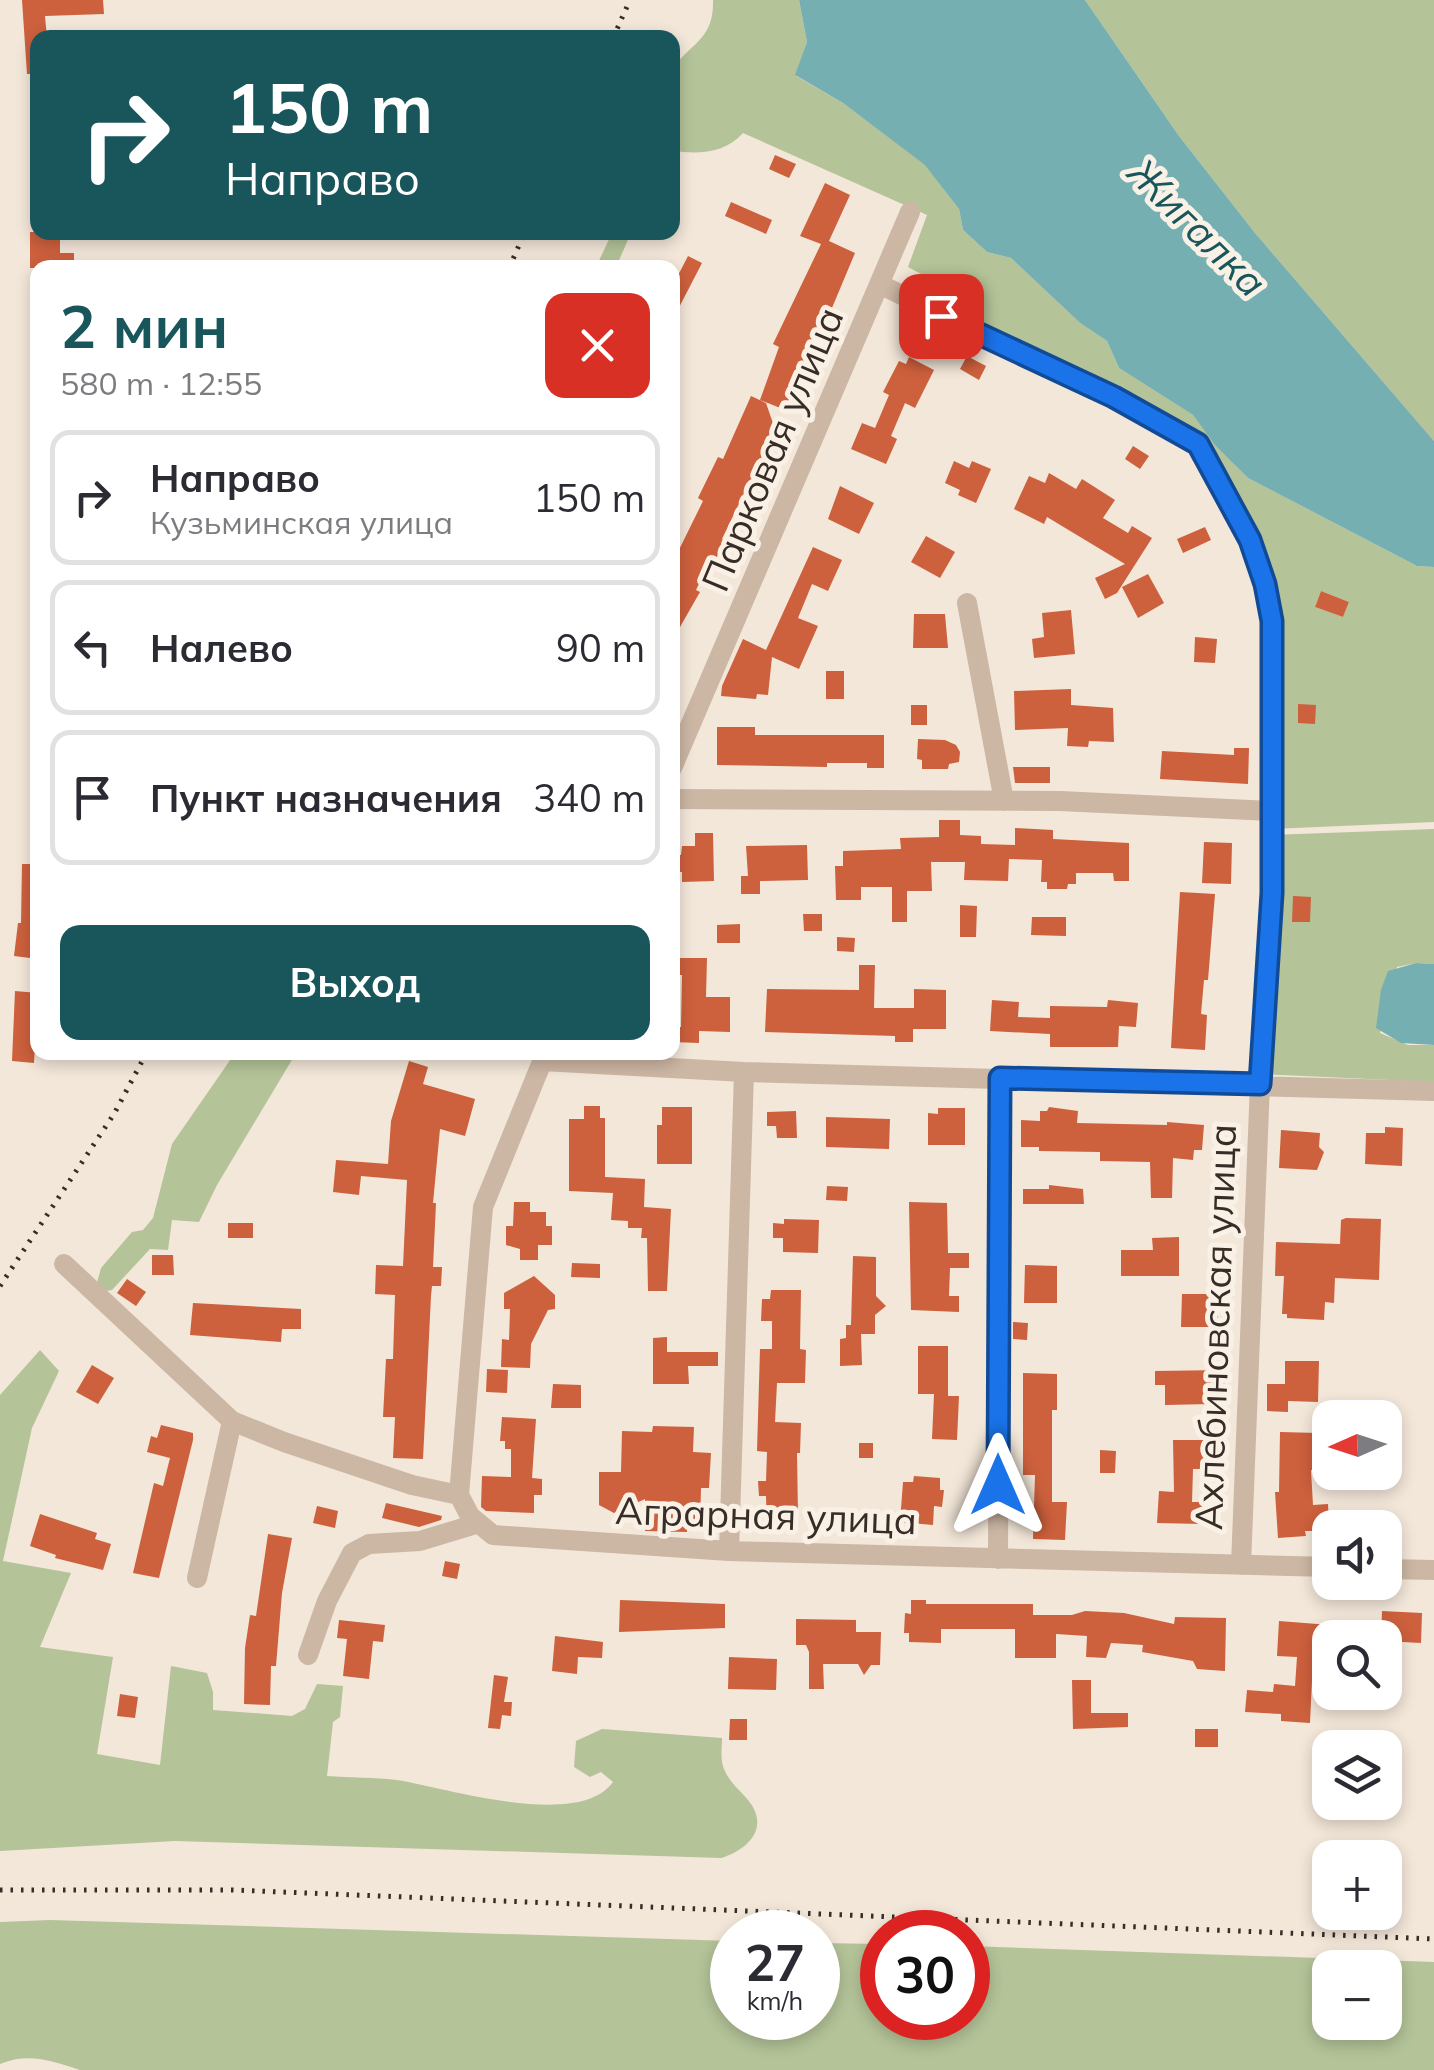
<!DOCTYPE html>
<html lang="ru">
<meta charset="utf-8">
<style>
:root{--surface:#fff;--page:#f2f2f3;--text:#2b2b33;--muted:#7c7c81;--line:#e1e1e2;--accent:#19565b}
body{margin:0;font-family:Mulish,sans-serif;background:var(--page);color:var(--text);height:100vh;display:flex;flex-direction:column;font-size:38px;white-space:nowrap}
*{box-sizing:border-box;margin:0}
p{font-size:32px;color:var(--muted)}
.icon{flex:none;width:55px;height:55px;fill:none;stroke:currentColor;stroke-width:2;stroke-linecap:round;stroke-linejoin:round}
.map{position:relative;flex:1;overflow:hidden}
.details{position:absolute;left:30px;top:260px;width:650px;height:800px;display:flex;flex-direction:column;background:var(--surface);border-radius:20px;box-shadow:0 5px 15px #0003}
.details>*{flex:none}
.hud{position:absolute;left:30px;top:30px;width:650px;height:210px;border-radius:20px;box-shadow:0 5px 15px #0003;background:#19565b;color:#fff;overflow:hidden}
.needle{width:65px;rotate:267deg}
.tools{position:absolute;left:1312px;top:1400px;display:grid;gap:20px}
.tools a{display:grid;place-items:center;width:90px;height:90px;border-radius:20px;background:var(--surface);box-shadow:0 5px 15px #0003;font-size:50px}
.speed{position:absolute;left:710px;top:1910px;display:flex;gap:20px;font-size:50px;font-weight:700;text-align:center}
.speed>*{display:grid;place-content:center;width:130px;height:130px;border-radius:50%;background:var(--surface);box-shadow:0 5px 15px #0003;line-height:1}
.speed small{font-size:25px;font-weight:400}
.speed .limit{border:15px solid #d22;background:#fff;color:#111}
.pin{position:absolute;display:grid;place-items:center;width:85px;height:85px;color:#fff;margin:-42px;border-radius:20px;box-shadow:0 5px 15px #0006}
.me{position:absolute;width:110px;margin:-55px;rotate:0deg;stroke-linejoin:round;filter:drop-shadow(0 0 8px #0008)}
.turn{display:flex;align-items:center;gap:35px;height:210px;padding:0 30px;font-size:45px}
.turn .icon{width:130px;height:130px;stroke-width:2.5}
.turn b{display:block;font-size:70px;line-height:85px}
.round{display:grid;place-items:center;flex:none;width:105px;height:105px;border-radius:20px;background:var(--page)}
.overview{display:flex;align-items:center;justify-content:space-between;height:170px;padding:0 30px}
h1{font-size:60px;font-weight:700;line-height:75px;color:var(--accent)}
.action{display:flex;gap:20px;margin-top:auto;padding:20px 30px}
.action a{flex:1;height:115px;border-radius:20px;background:var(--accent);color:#fff;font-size:40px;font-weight:700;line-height:115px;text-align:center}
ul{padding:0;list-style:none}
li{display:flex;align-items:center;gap:30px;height:135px;margin:0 20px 15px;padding:0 10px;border:5px solid var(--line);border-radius:20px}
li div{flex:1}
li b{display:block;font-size:38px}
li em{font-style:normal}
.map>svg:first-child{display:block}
</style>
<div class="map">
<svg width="1434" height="2070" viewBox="0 0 1434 2070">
<rect width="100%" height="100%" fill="#f3e7d9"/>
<!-- green -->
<path fill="#b4c398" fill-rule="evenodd" d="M713,0H799L807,42L796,76L843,103L926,165L959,209L963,230L987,252L1011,258L1080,323L1107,341L1119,368L1193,415L1216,445L1248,478L1417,566L1434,567V822L1271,829L1278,594L1207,448L926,305L934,281L908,267L927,215L743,133C724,154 699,154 673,151V67C695,41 714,37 713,0ZM1321,591L1349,602L1343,617L1315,607Z
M1085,0H1434V441L1255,233L1179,136Z
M612,233H631L616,267H596Z
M1434,829V964L1416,963L1397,967L1380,1033L1408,1045H1434V1082L1260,1074L1271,835Z
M235,1053H296L217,1185L199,1222L172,1220L168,1250L150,1249L112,1290L106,1291L97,1283L101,1268L132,1232L143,1230L153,1218L172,1144Z
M40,1350L59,1371L32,1428L3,1561L71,1573L40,1647L113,1657L97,1754L160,1765L171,1666L207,1673L213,1692V1710L292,1716L305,1709L317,1684L343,1686L340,1717L333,1722L327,1776C350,1778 374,1777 397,1780C446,1788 579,1830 613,1782L601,1772L590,1777L574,1767L576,1741L602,1729L722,1738C722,1748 720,1760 724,1769C730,1783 739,1789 748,1800C771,1828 747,1850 721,1858L175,1841L0,1851V1395Z
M50,1920L732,1941V2018H818V1943L882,1944V2018H968V1946L1434,1962V2070H80C53,2061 28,2052 0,2064V1922ZM1330,1968H1385V2022H1330Z"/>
<!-- water -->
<path fill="#76afb2" d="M799,0H1085L1179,136L1255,233L1434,441V567L1417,566L1248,478L1215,445L1193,415L1119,368L1107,341L1080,323L1011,258L987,252L963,230L959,209L925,165L843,103L795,75L807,42Z
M1416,963L1434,964V1045L1401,1043L1376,1028L1381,990L1388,971Z"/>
<!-- building -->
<path fill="#cd603d" d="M22,0H103L104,14L45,16L47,38H38V74H27Z
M775,155L796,164L789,178L769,169Z
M825,183L850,195L829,241L855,253L824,327L811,355L808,354L788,406L785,405L783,409L760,400L779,347L773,344L821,244L800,236Z
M731,202L772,220L766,234L725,216Z
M30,232H60V253H74V268H30Z
M688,256L702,263L672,321V287Z
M967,356L986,366L979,380L960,369Z
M909,357L934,370L915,408L905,403L891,436L897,439L886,464L851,449L862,423L875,428L889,395L883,392L899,361L906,364Z
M751,396L766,403L776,432L768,469L765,468L753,492L746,489L722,539L725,541L717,557L713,555L696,590L700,592L672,641V564L703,501L698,498L718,457L723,459Z
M1133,446L1149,456L1140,469L1125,459Z
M954,461L969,468L972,461L991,469L976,503L958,495L960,490L945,483Z
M1049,473L1076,489L1082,479L1115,500L1103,518L1128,533L1132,526L1152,538L1117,593L1105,599L1095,578L1125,564L1047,517L1044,524L1014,509L1029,476L1045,483Z
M840,486L874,503L859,534L828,519Z
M1205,527L1211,540L1183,553L1177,539Z
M926,536L955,552L940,578L911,562Z
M813,547L842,560L828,591L812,584L798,618L818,626L799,669L772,657L768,695L757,694L756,699L721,696L722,686L743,639L766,650Z
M1148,574L1164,603L1138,618L1122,587Z
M1321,591L1349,602L1343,617L1315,607Z
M1071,610L1075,654L1034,658L1032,639L1044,637L1042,613Z
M914,614H945L948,648H913Z
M1195,637L1217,639L1215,663L1194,662Z
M826,671H844V699H826Z
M1071,689V705L1113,708L1114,742L1089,741L1088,747L1067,746L1068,728L1015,730L1014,691Z
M1298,704L1316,705L1315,724L1298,723Z
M911,705H927V725H911Z
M717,727H755V735H884V768H867V763H827V767L717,765Z
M918,739L945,740L956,745L960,752L959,762L949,764L948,769H922V760L917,759Z
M1234,748H1249L1248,784L1160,779L1162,751L1234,755Z
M1013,767H1050V783H1015Z
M939,820H960V835L981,836V844L1015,845V828L1053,830V839L1129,843V881H1114L1113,873H1076V884H1068L1067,889H1047V882H1041L1042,860L1009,859L1008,881L964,880L965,862H931L932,891H907V922H892V887H861V900H836L835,866H843V851L901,849L900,838L939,837Z
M695,833H713L714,881L682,882V872H672V855H681L682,846H695Z
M1204,842L1232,843L1231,884L1202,883Z
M807,845L808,880L760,881V894H741V876H748L746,846Z
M22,864H38V959L14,956L18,923H21Z
M1180,892L1215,894L1208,980H1204L1201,1014L1207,1015L1205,1050L1171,1048Z
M1293,896L1311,897L1310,922H1292Z
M960,905L977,906L976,937H960Z
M803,914H822V931H804Z
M1032,917H1066V936L1031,935Z
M740,924V943H717V925Z
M837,937L855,938L854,952L837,951Z
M678,958H707L706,997H730V1032L699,1031V1043L672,1042V1027H681L682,975H678Z
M859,965H875L874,1008H914V989L946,990V1029H913V1042H895V1036L765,1032L767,989L859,990Z
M15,991L38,993L34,1063L12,1061Z
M992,1000L1019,1002L1018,1017L1050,1018V1006L1107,1007L1108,1000L1138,1003L1136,1027L1119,1026L1118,1047H1050V1034L990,1031Z
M409,1061L428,1067L423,1084L475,1099L465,1136L440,1129L433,1203H436L433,1267H442L441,1286H432L431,1296L423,1459L393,1458L395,1417H383L386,1359H393L395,1295L375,1294L376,1265L403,1266L407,1180L361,1176L359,1195L333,1192L336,1160L388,1164L391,1121Z
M584,1106H600V1118H605V1177L645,1179L644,1207L671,1209L667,1291H648L647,1238H641L642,1228H628V1221L611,1220L613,1193L569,1191V1119H584Z
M662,1107H692V1164H657V1125H662Z
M1049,1107L1078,1111L1077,1123L1167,1125V1122L1204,1125L1202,1150H1194L1193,1160L1173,1158L1172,1198H1151L1150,1162L1100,1161V1152L1039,1151V1147H1021V1120L1040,1121V1111H1047Z
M938,1108H965V1145H928V1113L938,1114Z
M796,1111L797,1138H777L776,1126H767V1112Z
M826,1117L890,1119L889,1149L826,1147Z
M1385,1127L1403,1128L1402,1166L1365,1164L1366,1133H1385Z
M1281,1130L1320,1133L1319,1147L1324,1152L1317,1170L1279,1168Z
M1049,1185L1083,1189L1084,1204H1023V1189H1049Z
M827,1186L848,1187L847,1201L826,1200Z
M514,1202H530V1212H546V1226H552V1245H538V1260H520V1249L506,1245V1226H513Z
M909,1202L947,1203L948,1253H969V1268H950L949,1296H959V1312L911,1310Z
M1346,1218L1381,1219L1379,1280L1335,1278L1334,1303L1325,1302L1324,1320L1287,1318V1314H1282L1284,1276H1275L1276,1242L1340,1244L1341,1220Z
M784,1219L819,1220L818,1253L783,1252V1238H773V1223L784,1224Z
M228,1223H253V1238H228Z
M1179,1237V1276H1121V1250H1153L1152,1238Z
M152,1255H173L174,1275H152Z
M853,1256L876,1257V1296L886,1306L875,1315V1334H861L862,1365L840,1366V1339L846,1338V1325H851Z
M572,1263L600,1264V1278L571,1277Z
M1025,1265L1057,1266V1303H1024Z
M534,1276L555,1295V1309L548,1310L531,1344L530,1368L501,1367L502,1339L509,1340L510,1309H504V1293Z
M127,1279L146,1292L136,1306L117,1293Z
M771,1290H801L800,1349L806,1350L805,1383H777L775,1422L801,1423L800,1453H797L798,1515H794L795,1529H767L766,1496H759L758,1481H766L767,1452L757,1451L760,1349H772V1321H761L762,1299H770Z
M1182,1294H1218V1327H1181Z
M193,1303L301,1309V1329H282L281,1342L190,1335Z
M1013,1322L1028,1323L1027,1340L1013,1339Z
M667,1337V1352H718V1366H688L689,1384H653V1338Z
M918,1346H948V1396H959L957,1440L932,1439L934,1394H918Z
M1285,1361H1319L1318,1402L1288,1401V1412L1267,1411V1384H1285Z
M92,1365L114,1378L98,1404L76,1392Z
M487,1369L508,1370L507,1393L486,1392Z
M1224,1370L1226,1423L1210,1422L1211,1404L1165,1405V1385H1155V1371Z
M1023,1373L1057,1374V1410H1052V1502H1067L1065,1540L1033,1539L1035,1475H1023Z
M553,1384L581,1385V1408H551Z
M502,1417L536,1419L532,1478L542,1479V1495H534V1513L486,1511L481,1507L482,1476L511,1477V1449H505V1441H500Z
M161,1425L193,1433V1440L159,1578L133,1573L154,1483L163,1486L170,1458L147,1452L151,1436L157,1438Z
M653,1426L694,1427L693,1452L711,1453L709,1488H701L700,1529L687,1528V1532L645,1531V1499L614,1513L599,1505V1472H621L622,1431L652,1432Z
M1280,1432L1318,1433L1317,1470H1311L1313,1505L1328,1504L1329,1523L1314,1524V1531H1305L1306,1536L1278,1538L1275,1492H1279Z
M1173,1440H1206V1450H1211V1469H1193L1192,1502H1203L1202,1524L1157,1523L1159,1491L1174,1492Z
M859,1443H873V1458H859Z
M1100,1450L1116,1451L1115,1473H1100Z
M914,1476L940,1478V1490H944L942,1507L934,1506L933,1525L900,1522L903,1482H913Z
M386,1503L442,1516L441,1520L419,1527L382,1518Z
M317,1506L338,1511L335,1528L313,1523Z
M40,1514L97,1533L95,1539L111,1544L103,1570L55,1558L56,1555L30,1546Z
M268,1534L292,1538L282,1593L276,1666H271L270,1705L244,1704L245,1648L250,1615L256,1616Z
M445,1561L460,1564L457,1579L442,1576Z
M620,1600L725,1604V1628L619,1632Z
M911,1600H926V1604H1033V1615H1072L1085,1611L1124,1613L1174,1624L1175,1617L1226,1618L1225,1671L1197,1669L1193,1661L1142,1652L1143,1645L1111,1643L1106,1658L1086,1657L1087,1636L1056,1634V1658H1015V1629H941V1643L909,1642V1633H904L905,1613L911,1614Z
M1382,1611L1422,1613L1421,1643L1385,1641V1638H1381Z
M796,1619L856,1620V1632H881L880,1665H871L864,1675L858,1664H823L824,1689H809V1652L806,1645H796Z
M339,1620L385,1625L383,1642L373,1641L369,1679L343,1676L347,1639L337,1638Z
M1279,1621L1330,1625V1660L1313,1659L1310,1723L1281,1721V1714L1245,1712L1247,1690L1273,1692L1274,1684L1295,1686L1297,1657L1277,1656Z
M555,1636L603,1642L602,1658L578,1657L577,1674L552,1671Z
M729,1657L777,1659L776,1690L728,1689Z
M494,1675L508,1677L504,1702H512L511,1716L502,1715L500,1729L488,1728Z
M1072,1680H1091V1713H1128V1727L1073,1729Z
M120,1694L138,1697L135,1718L117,1716Z
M730,1719H747V1740H729Z
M1195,1729H1218V1747H1195Z"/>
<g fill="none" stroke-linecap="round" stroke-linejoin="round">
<!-- street -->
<path stroke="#ccb6a4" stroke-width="20" d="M881,285L1114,397L1198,444L1250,539L1265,584L1272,621V893L1260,1083L1241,1565
M967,603L1004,801
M672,768L910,212
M672,799L1060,801L1271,811
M542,1061L744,1072L1434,1091
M64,1264L232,1421L284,1442L412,1485L459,1495L470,1516L493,1535L729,1551L1330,1567
M459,1495L483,1207L546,1052
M729,1551L744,1072
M998,1559L1000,1077
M1385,1569L1434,1570
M197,1578L232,1421
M308,1655L327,1601L352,1553L369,1544L420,1541L476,1524"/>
<!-- rail -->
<path stroke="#372c26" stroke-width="5" stroke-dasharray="2.5 8" stroke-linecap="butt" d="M613,38L630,0
M509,268L525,232
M0,1286L114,1114L147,1052
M0,1890H233L1434,1939"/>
</g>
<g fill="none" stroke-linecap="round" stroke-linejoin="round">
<!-- route casing -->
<g stroke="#114b97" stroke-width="25">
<path id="route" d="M941,316L1114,397L1198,444L1250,540L1265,584L1272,621V893L1260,1084L1000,1078L998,1485"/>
</g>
<!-- route -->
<use href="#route" stroke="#1a73e8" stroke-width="18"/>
</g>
<g text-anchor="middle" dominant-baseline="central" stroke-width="10" stroke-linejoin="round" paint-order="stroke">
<!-- street labels -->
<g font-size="38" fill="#372c26" stroke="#faf1e6">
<text transform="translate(772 449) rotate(-67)">Парковая улица</text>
<text transform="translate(1215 1327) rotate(-88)">Ахлебиновская улица</text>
<text transform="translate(766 1515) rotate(2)">Аграрная улица</text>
</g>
<!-- water labels -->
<g font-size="40" font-style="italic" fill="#19565b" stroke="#faf1e6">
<text transform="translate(1198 227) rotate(45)">Жигалка</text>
</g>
</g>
</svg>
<div class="tools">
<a><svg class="needle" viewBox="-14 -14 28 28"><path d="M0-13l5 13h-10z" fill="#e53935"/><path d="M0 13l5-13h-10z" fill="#7c7c81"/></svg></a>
<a><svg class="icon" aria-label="sound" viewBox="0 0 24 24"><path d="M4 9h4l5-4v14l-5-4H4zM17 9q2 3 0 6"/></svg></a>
<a><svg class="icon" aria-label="search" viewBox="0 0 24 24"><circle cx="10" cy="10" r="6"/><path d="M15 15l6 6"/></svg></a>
<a><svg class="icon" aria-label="layers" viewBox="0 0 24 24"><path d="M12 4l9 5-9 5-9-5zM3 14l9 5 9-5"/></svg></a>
<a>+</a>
<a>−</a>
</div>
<div class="speed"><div>27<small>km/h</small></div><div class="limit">30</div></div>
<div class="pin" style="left:941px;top:316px;background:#d93025"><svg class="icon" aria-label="arrive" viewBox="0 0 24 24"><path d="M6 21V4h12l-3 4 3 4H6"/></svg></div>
<svg class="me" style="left:998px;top:1485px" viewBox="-20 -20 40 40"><path d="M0-17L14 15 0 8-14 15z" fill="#1a73e8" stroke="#fff" stroke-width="4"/></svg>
<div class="hud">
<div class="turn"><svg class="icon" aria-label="right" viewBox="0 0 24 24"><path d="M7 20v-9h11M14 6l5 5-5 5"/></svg><div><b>150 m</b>Направо</div></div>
</div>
<section class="details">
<div class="overview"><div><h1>2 мин</h1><p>580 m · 12:55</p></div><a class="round" style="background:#d93025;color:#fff"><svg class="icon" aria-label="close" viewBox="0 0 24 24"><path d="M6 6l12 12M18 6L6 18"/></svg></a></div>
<ul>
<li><svg class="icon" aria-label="right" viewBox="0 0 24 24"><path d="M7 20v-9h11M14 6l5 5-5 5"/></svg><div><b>Направо</b><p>Кузьминская улица</p></div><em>150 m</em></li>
<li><svg class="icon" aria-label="left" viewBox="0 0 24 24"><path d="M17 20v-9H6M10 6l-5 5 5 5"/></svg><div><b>Налево</b></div><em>90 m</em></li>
<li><svg class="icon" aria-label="arrive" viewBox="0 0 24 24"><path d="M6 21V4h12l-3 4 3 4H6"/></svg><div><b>Пункт назначения</b></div><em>340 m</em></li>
</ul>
<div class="action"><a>Выход</a></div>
</section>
</div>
